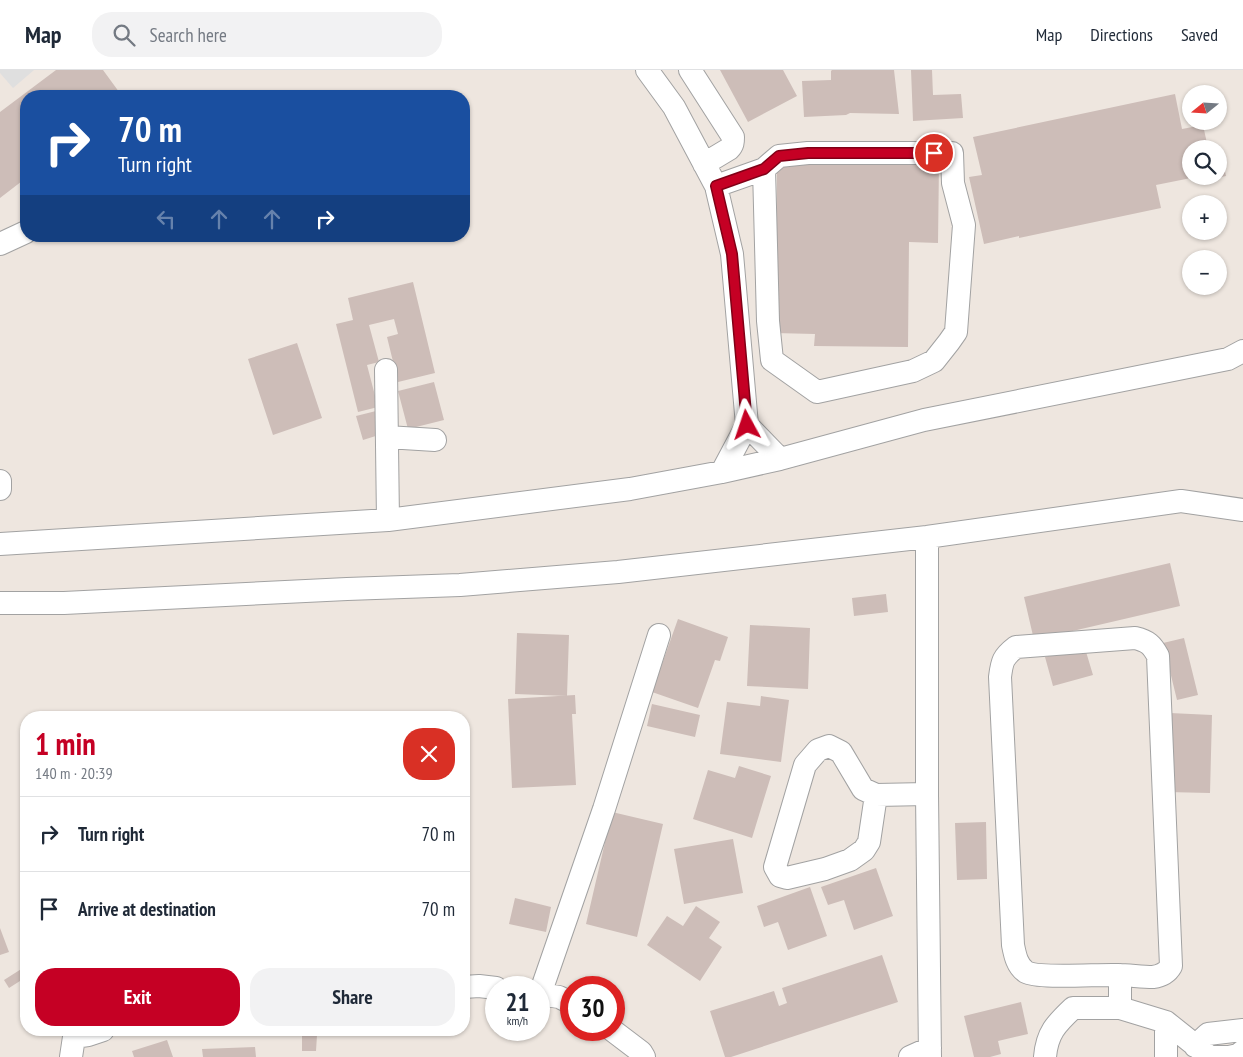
<!DOCTYPE html>
<meta charset="utf-8">
<style>
:root{--surface:#fff;--page:#f2f2f3;--text:#1f2937;--muted:#747a83;--line:#e0e1e3;--accent:#c50024}
body{margin:0;font-family:"PT Sans Narrow",sans-serif;background:var(--page);color:var(--text);height:100vh;display:flex;flex-direction:column;font-size:19px;white-space:nowrap}
*{box-sizing:border-box;margin:0}
p{font-size:16px;color:var(--muted)}
.icon{flex:none;width:28px;height:28px;fill:none;stroke:currentColor;stroke-width:2;stroke-linecap:round;stroke-linejoin:round}
.map{position:relative;flex:1;overflow:hidden}
.sheet{position:absolute;left:20px;top:641px;width:450px;height:325px;display:flex;flex-direction:column;background:var(--surface);border-radius:20px;box-shadow:0 1px 4px #0004}
.sheet>*{flex:none}
.guide{position:absolute;left:20px;top:20px;width:450px;height:152px;border-radius:20px;box-shadow:0 1px 4px #0004;background:#1a4fa0;color:#fff;overflow:hidden}
.needle{width:32px;rotate:252deg}
.fabs{position:absolute;left:1182px;top:15px;display:grid;gap:10px}
.fabs a{display:grid;place-items:center;width:45px;height:45px;border-radius:50%;background:var(--surface);box-shadow:0 1px 4px #0004;font-size:25px}
.speed{position:absolute;left:485px;top:906px;display:flex;gap:10px;font-size:25px;font-weight:700;text-align:center}
.speed>*{display:grid;place-content:center;width:65px;height:65px;border-radius:50%;background:var(--surface);box-shadow:0 1px 4px #0004;line-height:1}
.speed small{font-size:12px;font-weight:400}
.speed .limit{border:8px solid #d22;background:#fff;color:#111}
.pin{position:absolute;display:grid;place-items:center;width:42px;height:42px;color:#fff;margin:-21px;border:2px solid #fff;border-radius:50%;box-shadow:0 1px 5px #0007}
.me{position:absolute;width:55px;margin:-28px;rotate:355deg;stroke-linejoin:round;filter:drop-shadow(0 0 4px #0008)}
.turn{display:flex;align-items:center;gap:18px;height:105px;padding:0 15px;font-size:22px}
.turn .icon{width:65px;height:65px;stroke-width:2.5}
.turn b{display:block;font-size:35px;line-height:42px}
.lanes{display:flex;align-items:center;height:48px;padding:0 15px;background:#0003;justify-content:center;gap:25px;direction:ltr}
.lanes .off{opacity:.35}
.round{display:grid;place-items:center;flex:none;width:52px;height:52px;border-radius:20px;background:var(--page)}
.overview{display:flex;align-items:center;justify-content:space-between;height:85px;padding:0 15px}
h1{font-size:30px;font-weight:600;line-height:38px;color:var(--accent)}
.cta{display:flex;gap:10px;margin-top:auto;padding:10px 15px}
.cta a{flex:1;height:58px;border-radius:20px;background:var(--accent);color:#fff;font-size:20px;font-weight:600;line-height:58px;text-align:center}
.cta a+a{background:var(--page);color:var(--text)}
ul{padding:0;list-style:none}
li{display:flex;align-items:center;gap:15px;height:75px;padding:0 15px;border-top:1px solid var(--line)}
li div{flex:1}
li b{display:block;font-size:19px}
li em{font-style:normal}
header{display:flex;align-items:center;gap:30px;box-sizing:border-box;height:70px;padding:0 25px;background:var(--surface);border-bottom:1px solid var(--line)}
header strong{font-size:24px}
nav{display:flex;gap:28px;margin-inline-start:auto;font-size:18px}
.search{width:350px;height:45px;background:var(--page);display:flex;align-items:center;gap:12px;box-sizing:border-box;padding:0 18px;border-radius:20px;color:var(--muted);font-size:19px}
.map>svg:first-child{display:block}
</style>
<header>
<strong>Map</strong>
<div class="search"><svg class="icon" aria-label="search" viewBox="0 0 24 24"><circle cx="10" cy="10" r="6"/><path d="M15 15l6 6"/></svg>Search here</div>
<nav><a>Map</a><a>Directions</a><a>Saved</a></nav>
</header>
<div class="map">
<svg width="1243" height="987" viewBox="0 0 1243 987">
<rect width="100%" height="100%" fill="#eee6df"/>
<!-- parking -->
<path fill="#dfdfdf" d="M0,0H34L13,18L0,3Z"/>
<!-- building -->
<path fill="#cdbdb8" d="M56,0H103L122,26H26V108L0,128V42Z
M720,0H783L797,26L748,52Z
M832,0H894L899,44L850,43L846,45L804,47L802,11L831,10V1Z
M911,0H932L933,25L961,24L963,48L913,51Z
M1175,24L1182,59L1203,55L1208,78L1219,75L1226,106L1211,109L1210,106H1219V79H1191V108L1156,115L1161,138L1019,168V166L984,174L969,107L982,105L973,67Z
M777,91L939,93L938,173L909,172L908,277L814,276L815,264L774,263L777,176Z
M26,112V127L20,115Z
M413,212L435,303L398,312L387,267L398,264L394,249L369,255L379,292L367,295L378,337L358,342L336,254L353,250L348,228Z
M297,273L322,348L273,365L248,289Z
M434,312L444,350L408,359L398,321Z
M376,341L382,364L363,370L356,346Z
M1170,493L1180,536L1034,570L1024,527Z
M886,524L888,542L854,546L852,528Z
M678,549L728,567L720,591L715,590L698,638L652,622Z
M750,555L810,558L808,619L747,616Z
M517,563L569,565L567,626L515,624Z
M1184,568L1198,625L1177,630L1163,573Z
M1084,575L1093,605L1053,616L1045,587Z
M575,625L576,644H572L576,715L512,718L508,629Z
M761,626L789,630L781,692L720,684L727,632L760,636Z
M652,634L700,645L695,667L647,656Z
M1170,643L1212,645L1210,723L1167,722Z
M739,696L771,706L752,768L693,749L708,700L735,708Z
M612,742L663,754L637,867L586,854Z
M986,752L987,809L957,810L955,753Z
M733,769L743,823L684,834L674,779Z
M876,798L893,846L854,860L844,830L828,835L821,817Z
M810,817L827,866L788,880L778,852L764,857L757,836Z
M515,828L551,837L546,862L509,854Z
M696,836L720,852L709,868L722,877L700,911L647,875L667,846L683,856Z
M0,858L9,882L0,885Z
M882,885L898,932L731,987H725L710,941L774,921L779,936L787,933L782,918Z
M26,896V921L20,911L9,918L4,910Z
M1021,932L1028,964L998,971L1001,984L990,987H974L964,946Z
M302,965H317L316,981H302Z
M167,970L173,987H134L132,981Z
M255,977L256,987H203L202,979Z"/>
<g fill="none" stroke-linecap="round" stroke-linejoin="round">
<!-- minor casing -->
<g stroke="#a2a2a2" stroke-width="24">
<path id="minor" d="M647,0L674,37L716,116L732,184L747,355L722,402
M690,0L733,67C733,72 733,75 729,79L704,94
M716,116L764,99L779,86L808,83H952L953,113L964,155L956,262L949,272L934,291L913,301L817,322L772,290L768,251L764,99
M0,174L26,162
M386,300L388,450
M747,355L780,389
M387,367L435,370
M0,411V419
M927,467V724L930,987
M0,474L388,450L630,419L722,402L780,389L924,350L1228,289L1243,281
M0,533H64L347,519L460,515L618,502L927,467L1181,431L1243,440
M1135,568C1148,571 1152,575 1158,586L1171,896C1167,903 1161,906 1153,907C1141,907 1129,905 1118,905C1100,904 1039,909 1026,902C1017,896 1015,885 1013,875L1000,607C1002,591 1003,587 1016,577Z
M876,725L869,772L864,780L850,790L825,799L787,808L780,806L775,797L805,695L818,680L829,676L841,682L863,719L876,725L927,724
M1120,905V938L1166,952L1210,987H1229L1238,985L1243,981
M464,917L479,916L496,918
M539,924L559,927L571,933
M540,924L604,739L659,565
M612,960L641,982L644,987
M1195,976L1208,964L1243,960
M71,987L74,967L88,965L103,960
M910,987L930,978
M1045,987C1047,963 1056,954 1073,938H1120
M1166,987V952"/>
</g>
<!-- minor -->
<use href="#minor" stroke="#fff" stroke-width="22"/>
</g>
<g fill="none" stroke-linecap="round" stroke-linejoin="round">
<!-- route casing -->
<g stroke="#800017" stroke-width="12">
<path id="route" d="M747,355L732,184L716,116L764,99L779,86L808,83H934"/>
</g>
<!-- route -->
<use href="#route" stroke="#c50024" stroke-width="9"/>
</g>
</svg>
<div class="fabs">
<a><svg class="needle" viewBox="-14 -14 28 28"><path d="M0-13l5 13h-10z" fill="#e53935"/><path d="M0 13l5-13h-10z" fill="#747a83"/></svg></a>
<a><svg class="icon" aria-label="search" viewBox="0 0 24 24"><circle cx="10" cy="10" r="6"/><path d="M15 15l6 6"/></svg></a>
<a>+</a>
<a>−</a>
</div>
<div class="speed"><div>21<small>km/h</small></div><div class="limit">30</div></div>
<div class="pin" style="left:934px;top:83px;background:#d93025"><svg class="icon" aria-label="arrive" viewBox="0 0 24 24"><path d="M6 21V4h12l-3 4 3 4H6"/></svg></div>
<svg class="me" style="left:747px;top:355px" viewBox="-20 -20 40 40"><path d="M0-17L14 15 0 8-14 15z" fill="#c50024" stroke="#fff" stroke-width="4"/></svg>
<div class="guide">
<div class="turn"><svg class="icon" aria-label="right" viewBox="0 0 24 24"><path d="M7 20v-9h11M14 6l5 5-5 5"/></svg><div><b>70 m</b>Turn right</div></div>
<div class="lanes"><svg class="icon off" aria-label="left" viewBox="0 0 24 24"><path d="M17 20v-9H6M10 6l-5 5 5 5"/></svg><svg class="icon off" aria-label="ahead" viewBox="0 0 24 24"><path d="M12 20V5M6 11l6-6 6 6"/></svg><svg class="icon off" aria-label="ahead" viewBox="0 0 24 24"><path d="M12 20V5M6 11l6-6 6 6"/></svg><svg class="icon" aria-label="right" viewBox="0 0 24 24"><path d="M7 20v-9h11M14 6l5 5-5 5"/></svg></div>
</div>
<section class="sheet">
<div class="overview"><div><h1>1 min</h1><p>140 m · 20:39</p></div><a class="round" style="background:#d93025;color:#fff"><svg class="icon" aria-label="close" viewBox="0 0 24 24"><path d="M6 6l12 12M18 6L6 18"/></svg></a></div>
<ul>
<li><svg class="icon" aria-label="right" viewBox="0 0 24 24"><path d="M7 20v-9h11M14 6l5 5-5 5"/></svg><div><b>Turn right</b></div><em>70 m</em></li>
<li><svg class="icon" aria-label="arrive" viewBox="0 0 24 24"><path d="M6 21V4h12l-3 4 3 4H6"/></svg><div><b>Arrive at destination</b></div><em>70 m</em></li>
</ul>
<div class="cta"><a>Exit</a><a>Share</a></div>
</section>
</div>
